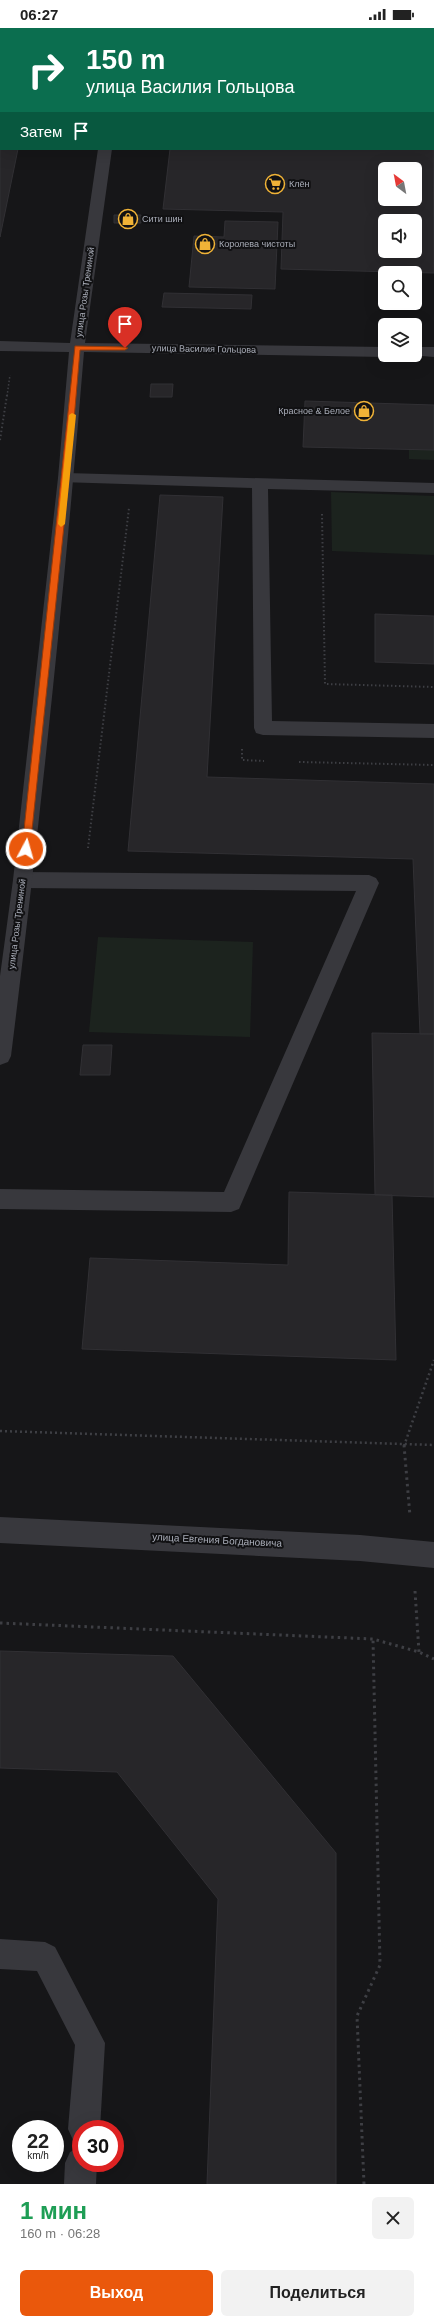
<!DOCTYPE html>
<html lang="ru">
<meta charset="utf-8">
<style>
:root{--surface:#fff;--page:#f2f2f2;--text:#222;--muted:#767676;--accent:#ea580c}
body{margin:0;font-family:Helvetica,sans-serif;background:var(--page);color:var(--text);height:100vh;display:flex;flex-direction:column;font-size:15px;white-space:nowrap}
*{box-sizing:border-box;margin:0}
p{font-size:13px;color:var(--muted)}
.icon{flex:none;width:22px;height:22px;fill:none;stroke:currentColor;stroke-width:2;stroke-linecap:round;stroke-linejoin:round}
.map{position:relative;height:2156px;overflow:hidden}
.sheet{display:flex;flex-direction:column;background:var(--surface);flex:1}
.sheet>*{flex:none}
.guide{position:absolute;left:0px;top:0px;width:434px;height:122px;box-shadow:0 4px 16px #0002;background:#0b6e4f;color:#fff;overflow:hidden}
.needle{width:26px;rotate:328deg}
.buttons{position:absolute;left:378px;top:134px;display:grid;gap:8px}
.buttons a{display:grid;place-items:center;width:44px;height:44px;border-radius:6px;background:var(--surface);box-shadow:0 4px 16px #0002;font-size:20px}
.speed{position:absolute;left:12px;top:2092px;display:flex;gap:8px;font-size:20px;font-weight:700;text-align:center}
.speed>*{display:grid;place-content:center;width:52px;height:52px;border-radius:50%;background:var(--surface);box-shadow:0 4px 16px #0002;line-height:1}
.speed small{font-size:10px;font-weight:400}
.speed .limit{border:6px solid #d22;background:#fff;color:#111}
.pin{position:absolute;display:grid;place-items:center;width:34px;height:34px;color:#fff;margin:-41px -17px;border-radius:50% 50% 50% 0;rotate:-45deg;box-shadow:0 0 4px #0007}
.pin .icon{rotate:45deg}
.me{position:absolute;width:44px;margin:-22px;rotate:6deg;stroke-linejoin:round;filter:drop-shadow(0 0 3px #0008)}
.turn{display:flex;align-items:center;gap:14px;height:84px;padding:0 20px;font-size:18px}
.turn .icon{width:52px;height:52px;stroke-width:2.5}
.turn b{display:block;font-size:28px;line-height:34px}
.then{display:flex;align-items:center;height:38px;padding:0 20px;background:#0003;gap:8px;font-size:15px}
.round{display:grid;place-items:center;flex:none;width:42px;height:42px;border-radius:6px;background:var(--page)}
.overview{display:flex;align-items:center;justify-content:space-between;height:68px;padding:0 20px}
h1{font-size:24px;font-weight:600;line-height:30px;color:#1e9e55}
.action{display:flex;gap:8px;margin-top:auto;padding:8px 20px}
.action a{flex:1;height:46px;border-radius:6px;background:var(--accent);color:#fff;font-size:16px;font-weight:600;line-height:46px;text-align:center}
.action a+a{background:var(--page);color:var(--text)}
.status{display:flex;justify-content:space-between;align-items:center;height:28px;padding:0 20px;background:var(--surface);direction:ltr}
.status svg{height:11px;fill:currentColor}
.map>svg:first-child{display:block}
</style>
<div class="status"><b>06:27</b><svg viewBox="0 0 49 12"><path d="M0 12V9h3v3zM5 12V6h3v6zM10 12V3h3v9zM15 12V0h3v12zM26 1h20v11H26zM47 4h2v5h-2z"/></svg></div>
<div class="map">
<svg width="434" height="2156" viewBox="0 0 434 2156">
<rect width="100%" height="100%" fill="#161618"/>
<!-- green -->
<path fill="#1c231e" d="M409,421L434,422V432L409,431Z
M331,464L434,468V527L332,523Z
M98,909L253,914L250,1009L89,1004Z"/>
<!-- building -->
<path fill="#272629" stroke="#313034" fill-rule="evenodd" d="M0,0H44L1,1V7Z
M322,0H384V1H322Z
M0,36L1,121H18L0,209Z
M433,81L434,245L281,241L283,184L163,181L170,121H433ZM385,141H415V171H385ZM385,193H415V223H385Z
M114,187H141V195H114Z
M225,193L278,194L275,261L189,259L194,208L224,209Z
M164,265L252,267L251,281L162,279Z
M151,356H173L172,369H150Z
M305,373L434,377V422L303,419Z
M160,467L223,469L207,749L434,756V1006H420L413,831L128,823Z
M375,586L434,588V636L375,634Z
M372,1005L434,1006V1169L375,1167Z
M83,1017H112L110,1047H80Z
M289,1164L392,1167L396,1332L82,1321L90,1230L288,1237Z
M0,1623L173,1628L336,1825V2156H207L218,1871L117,1744L0,1740Z"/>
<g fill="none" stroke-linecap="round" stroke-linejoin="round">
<!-- path-far3 -->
<path stroke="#3e3f44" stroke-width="1.5" stroke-dasharray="1.5 2" stroke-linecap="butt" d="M7,368L10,347"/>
<!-- path-far2 -->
<path stroke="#3e3f44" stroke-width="2" stroke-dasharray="1.5 2.5" stroke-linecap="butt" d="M0,412L7,367
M322,486L325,656L434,659
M242,721V732L264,733
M299,734L434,737
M88,820L129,480"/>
<!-- path-far1 -->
<path stroke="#3e3f44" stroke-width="2.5" stroke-dasharray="2 3" stroke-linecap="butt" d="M0,1403L434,1417
M404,1418L434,1332"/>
<!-- path -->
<path stroke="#3e3f44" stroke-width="3" stroke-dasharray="2.5 4" stroke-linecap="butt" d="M404,1417L410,1488
M415,1563L419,1624
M0,1595L373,1611L419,1624L434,1631
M364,2156L357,1988L380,1937L373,1611"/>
<!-- service -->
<path fill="#38383d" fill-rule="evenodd" d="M394,0H406V1H394Z
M0,17H1V25H0Z
M433,32H434V41H433Z
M433,64H434V72H433Z
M66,445L434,455V465L268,461L272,693L434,696V710L263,707L256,705L254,700L252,460L60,454L58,450L60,446Z
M23,844L369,847L376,850L379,855L239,1181L231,1184L0,1181V1161L224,1164L356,863L23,860L16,857L13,852L16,847Z
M0,1911L45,1914L55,1919L105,2015L100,2101H81V2115L73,2112L68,2101L75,2017L37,1943L0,1941Z
M81,2119V2135H97L96,2156H64L65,2135L70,2124Z"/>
<!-- minor -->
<path fill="#38383d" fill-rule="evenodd" d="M116,0H128V1H116Z
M98,121H112L85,315L385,319V327H391L385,329L84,324C65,559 40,794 11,1028L8,1034L0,1037V948L13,852L58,450L69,324L0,323V313L70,315Z
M415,319H434V329L410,327H415Z
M0,1489L360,1507L434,1514V1540L360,1533L0,1515Z"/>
</g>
<!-- route -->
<path fill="#ea580c" stroke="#983908" d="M75,318L125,319L128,320L125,322H80L69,450L30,821L26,824L22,821Z"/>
<!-- slow -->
<path fill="#f59e0b" d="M72,385L76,387L65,496L61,499L58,496L69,387Z"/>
<!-- icons -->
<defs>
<g id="supermarket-ring" transform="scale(1)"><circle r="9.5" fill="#111113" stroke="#f0b337" stroke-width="1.5"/><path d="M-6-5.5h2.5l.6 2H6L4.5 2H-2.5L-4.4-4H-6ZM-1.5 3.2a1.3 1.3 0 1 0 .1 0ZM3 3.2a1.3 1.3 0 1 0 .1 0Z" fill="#f0b337"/></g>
<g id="shop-ring" transform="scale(1)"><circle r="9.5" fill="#111113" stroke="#f0b337" stroke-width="1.5"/><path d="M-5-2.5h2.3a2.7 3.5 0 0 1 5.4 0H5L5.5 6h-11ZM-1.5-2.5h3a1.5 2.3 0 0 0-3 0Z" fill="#f0b337"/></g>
</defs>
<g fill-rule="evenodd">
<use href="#supermarket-ring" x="275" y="156"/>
<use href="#shop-ring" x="128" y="191"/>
<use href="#shop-ring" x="205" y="216"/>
<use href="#shop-ring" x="364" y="383"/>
</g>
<g text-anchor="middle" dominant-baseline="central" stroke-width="4" stroke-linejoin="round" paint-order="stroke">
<!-- far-poi labels -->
<g font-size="9" fill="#a9adb8" stroke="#111113" text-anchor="start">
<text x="289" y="156">Клён</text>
<text x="142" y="191">Сити шин</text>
<text x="219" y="216">Королева чистоты</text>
<text x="350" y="383" text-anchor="end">Красное &amp; Белое</text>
</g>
<!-- far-street labels -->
<g font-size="9" fill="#a9adb8" stroke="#111113">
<text transform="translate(85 264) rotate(-82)">улица Розы Трениной</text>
<text transform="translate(204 321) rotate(1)">улица Василия Гольцова</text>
<text transform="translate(17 896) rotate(-83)">улица Розы Трениной</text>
</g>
<!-- street labels -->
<g font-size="10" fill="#a9adb8" stroke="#111113">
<text transform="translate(217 1512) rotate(3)">улица Евгения Богдановича</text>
</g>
</g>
</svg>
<div class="buttons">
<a><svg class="needle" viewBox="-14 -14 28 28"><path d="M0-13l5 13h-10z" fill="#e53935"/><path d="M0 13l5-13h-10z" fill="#767676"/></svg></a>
<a><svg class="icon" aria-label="sound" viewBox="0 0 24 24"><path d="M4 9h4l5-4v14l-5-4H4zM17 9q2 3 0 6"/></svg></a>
<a><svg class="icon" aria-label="search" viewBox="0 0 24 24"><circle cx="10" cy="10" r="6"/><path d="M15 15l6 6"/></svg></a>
<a><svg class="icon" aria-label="layers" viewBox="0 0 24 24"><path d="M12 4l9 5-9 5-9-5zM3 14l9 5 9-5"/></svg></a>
</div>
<div class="speed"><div>22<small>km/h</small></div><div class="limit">30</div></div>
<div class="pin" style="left:125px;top:320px;background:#d93025"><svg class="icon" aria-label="arrive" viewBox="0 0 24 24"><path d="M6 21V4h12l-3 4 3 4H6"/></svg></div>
<svg class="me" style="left:26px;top:821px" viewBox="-20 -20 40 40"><circle r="17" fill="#ea580c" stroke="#fff" stroke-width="3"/><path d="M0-11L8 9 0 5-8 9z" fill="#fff"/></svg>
<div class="guide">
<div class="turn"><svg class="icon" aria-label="right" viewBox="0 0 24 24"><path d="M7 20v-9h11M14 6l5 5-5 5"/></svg><div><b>150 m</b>улица Василия Гольцова</div></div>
<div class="then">Затем<svg class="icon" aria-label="arrive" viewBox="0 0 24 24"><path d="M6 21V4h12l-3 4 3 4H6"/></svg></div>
</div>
</div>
<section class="sheet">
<div class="overview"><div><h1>1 мин</h1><p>160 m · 06:28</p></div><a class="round"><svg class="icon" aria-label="close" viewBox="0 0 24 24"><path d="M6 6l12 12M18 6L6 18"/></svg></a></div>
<div class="action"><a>Выход</a><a>Поделиться</a></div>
</section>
